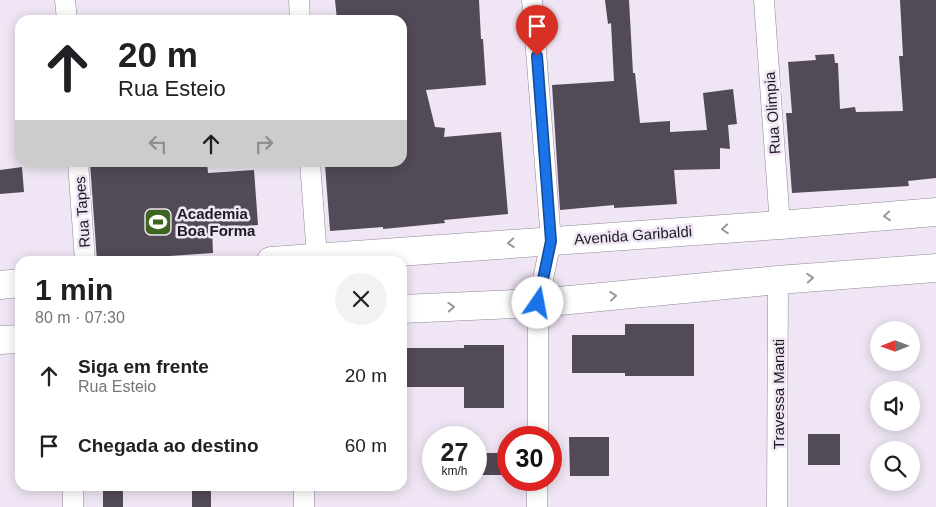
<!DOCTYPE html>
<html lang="pt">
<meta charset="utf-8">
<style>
:root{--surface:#fff;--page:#f2f2f2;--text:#202124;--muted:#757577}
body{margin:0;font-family:Helvetica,sans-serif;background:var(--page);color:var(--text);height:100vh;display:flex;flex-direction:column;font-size:19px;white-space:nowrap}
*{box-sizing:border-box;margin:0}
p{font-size:16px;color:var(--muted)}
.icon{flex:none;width:28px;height:28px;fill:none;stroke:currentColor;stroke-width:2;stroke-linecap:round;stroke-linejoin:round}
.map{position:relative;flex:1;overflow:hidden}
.side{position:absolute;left:15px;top:256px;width:392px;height:235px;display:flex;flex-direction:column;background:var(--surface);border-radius:15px;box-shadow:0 2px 12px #0003}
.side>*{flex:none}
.top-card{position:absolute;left:15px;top:15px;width:392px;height:152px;border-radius:15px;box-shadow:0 2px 12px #0003;background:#fff;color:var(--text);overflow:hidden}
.needle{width:32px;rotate:269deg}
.controls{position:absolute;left:870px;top:321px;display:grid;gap:10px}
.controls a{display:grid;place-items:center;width:50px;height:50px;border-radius:50%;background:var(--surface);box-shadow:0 2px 12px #0003;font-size:25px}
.speed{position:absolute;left:422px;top:426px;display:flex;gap:10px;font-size:25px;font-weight:700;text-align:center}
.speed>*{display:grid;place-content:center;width:65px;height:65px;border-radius:50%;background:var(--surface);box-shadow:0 2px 12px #0003;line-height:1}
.speed small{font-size:12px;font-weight:400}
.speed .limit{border:8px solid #d22;background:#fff;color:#111}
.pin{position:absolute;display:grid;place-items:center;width:42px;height:42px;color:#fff;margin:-51px -21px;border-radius:50% 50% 50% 0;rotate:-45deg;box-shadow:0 0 5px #0007}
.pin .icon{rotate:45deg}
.me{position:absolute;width:55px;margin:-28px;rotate:12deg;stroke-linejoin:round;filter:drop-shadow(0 0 4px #0008)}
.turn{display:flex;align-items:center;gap:18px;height:105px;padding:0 20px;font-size:22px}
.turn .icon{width:65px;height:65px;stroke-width:2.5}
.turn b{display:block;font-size:35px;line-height:42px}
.lanes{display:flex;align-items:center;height:48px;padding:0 20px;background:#0003;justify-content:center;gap:25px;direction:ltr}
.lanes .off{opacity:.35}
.round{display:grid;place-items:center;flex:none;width:52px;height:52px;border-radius:26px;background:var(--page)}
.summary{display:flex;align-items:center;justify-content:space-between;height:85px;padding:0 20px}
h1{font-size:30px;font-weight:600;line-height:38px}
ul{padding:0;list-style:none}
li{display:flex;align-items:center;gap:15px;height:70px;padding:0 20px}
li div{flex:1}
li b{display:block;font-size:19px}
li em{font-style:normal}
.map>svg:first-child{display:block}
</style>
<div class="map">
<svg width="936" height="507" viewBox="0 0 936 507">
<rect width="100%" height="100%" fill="#efe5f4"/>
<!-- building -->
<path fill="#524a56" d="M335,0H479L481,39H483L486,85L426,90L435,127L445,128L444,137L501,132L508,214L444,220L445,223L383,229V227L330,231L325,165H330V162H402V20H337Z
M605,0H629L633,73H635L640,123L670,121V132L707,130L703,93L733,89L737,124L728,125L730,149L720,148V169L674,170L677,204L614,208V205L560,210L552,85L614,81L611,23L608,24Z
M900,0H936V178L908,181L909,186L792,193L786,113H792L788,62L816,60L815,55L834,54L835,63H838L840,109L855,107L856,112L903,111L899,56H903Z
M207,162L208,173L254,170L258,225L212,228L213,253L97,261L90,163Z
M22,167L24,192L0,194V170Z
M625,324H694V376H625V373H572V335H625Z
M464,345H504V408H464V387H402V348H464Z
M808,434H840V465H808Z
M569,437H609V476H570Z
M476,453H503V475H476Z
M103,486H123V507H103Z
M192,486H211V507H192Z"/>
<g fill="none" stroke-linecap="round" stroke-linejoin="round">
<!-- minor casing -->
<g stroke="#908795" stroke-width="21">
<path id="minor" d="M65,0L67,20
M299,0L300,20
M532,0L551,241L538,303V438
M764,0L780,225
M78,162L85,261
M310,162L317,257
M73,507V486
M304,507V486
M537,507V480
M777,507L778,280"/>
</g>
<!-- secondary casing -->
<g stroke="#908795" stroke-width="29">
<path id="secondary" d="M271,261L780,225L936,212
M0,285L20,283
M402,309L538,303L778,280L936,268
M0,340L20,339"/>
</g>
<!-- minor -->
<use href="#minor" stroke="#fff" stroke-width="20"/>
<!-- secondary -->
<use href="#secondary" stroke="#fff" stroke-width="28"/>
</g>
<!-- one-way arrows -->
<defs><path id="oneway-chevron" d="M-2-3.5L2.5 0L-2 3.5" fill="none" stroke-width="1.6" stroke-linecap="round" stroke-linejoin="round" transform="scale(1.25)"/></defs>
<g stroke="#99989a">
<use href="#oneway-chevron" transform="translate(887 216) rotate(175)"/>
<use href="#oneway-chevron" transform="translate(725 229) rotate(176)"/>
<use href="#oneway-chevron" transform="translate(511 243) rotate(176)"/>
<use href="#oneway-chevron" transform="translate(810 278) rotate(-4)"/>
<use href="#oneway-chevron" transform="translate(613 296) rotate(-6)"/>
<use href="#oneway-chevron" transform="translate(451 307) rotate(-3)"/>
</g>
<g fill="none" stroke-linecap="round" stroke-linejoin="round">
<!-- route casing -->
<g stroke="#114b97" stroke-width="12">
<path id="route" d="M537,56L551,241L538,303"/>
</g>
<!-- route -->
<use href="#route" stroke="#1a73e8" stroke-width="9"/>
</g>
<!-- icons -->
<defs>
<g id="stadium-square" transform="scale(1.4375)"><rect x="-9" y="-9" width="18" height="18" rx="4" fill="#3d6520" stroke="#efe5f4"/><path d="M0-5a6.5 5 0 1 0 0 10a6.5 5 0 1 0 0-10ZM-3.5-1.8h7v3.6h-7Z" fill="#fff"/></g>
</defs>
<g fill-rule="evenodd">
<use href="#stadium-square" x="158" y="222"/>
</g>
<g text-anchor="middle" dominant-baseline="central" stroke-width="5" stroke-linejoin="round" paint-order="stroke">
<!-- street labels -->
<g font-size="15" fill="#1d1a1f" stroke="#efe5f4">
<text transform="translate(772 113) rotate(-94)">Rua Olimpia</text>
<text transform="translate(82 212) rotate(-94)">Rua Tapes</text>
<text transform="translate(633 235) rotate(-4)">Avenida Garibaldi</text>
<text transform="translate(778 394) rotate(-90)">Travessa Manati</text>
</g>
<!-- poi labels -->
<g font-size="15" font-weight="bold" fill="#1d1a1f" stroke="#efe5f4" text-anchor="start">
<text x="177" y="213">Academia<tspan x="177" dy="17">Boa Forma</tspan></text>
</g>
</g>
</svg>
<div class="controls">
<a><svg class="needle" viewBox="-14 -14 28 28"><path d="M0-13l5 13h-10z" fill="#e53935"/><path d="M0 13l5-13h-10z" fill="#757577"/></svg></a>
<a><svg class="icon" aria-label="sound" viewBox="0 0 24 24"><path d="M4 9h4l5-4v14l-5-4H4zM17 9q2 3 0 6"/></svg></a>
<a><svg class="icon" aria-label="search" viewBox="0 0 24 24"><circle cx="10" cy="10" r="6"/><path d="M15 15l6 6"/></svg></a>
</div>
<div class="speed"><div>27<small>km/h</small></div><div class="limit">30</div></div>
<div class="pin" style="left:537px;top:56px;background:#d93025"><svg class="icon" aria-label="arrive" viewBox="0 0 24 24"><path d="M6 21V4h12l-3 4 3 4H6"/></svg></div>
<svg class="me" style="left:538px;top:303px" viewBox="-20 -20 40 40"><circle r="19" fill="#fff"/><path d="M0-13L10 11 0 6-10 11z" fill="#1a73e8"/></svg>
<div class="top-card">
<div class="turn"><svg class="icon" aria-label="ahead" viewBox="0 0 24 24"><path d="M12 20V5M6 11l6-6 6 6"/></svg><div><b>20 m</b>Rua Esteio</div></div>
<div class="lanes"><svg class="icon off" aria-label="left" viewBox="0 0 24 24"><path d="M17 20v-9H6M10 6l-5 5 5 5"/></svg><svg class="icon" aria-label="ahead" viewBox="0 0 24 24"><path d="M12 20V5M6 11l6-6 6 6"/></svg><svg class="icon off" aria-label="right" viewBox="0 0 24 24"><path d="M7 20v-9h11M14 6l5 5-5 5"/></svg></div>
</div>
<section class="side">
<div class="summary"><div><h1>1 min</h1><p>80 m · 07:30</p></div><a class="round"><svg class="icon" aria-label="close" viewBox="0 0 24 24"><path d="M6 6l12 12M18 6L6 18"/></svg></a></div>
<ul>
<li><svg class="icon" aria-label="ahead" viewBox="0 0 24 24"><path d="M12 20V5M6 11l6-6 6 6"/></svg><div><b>Siga em frente</b><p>Rua Esteio</p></div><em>20 m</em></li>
<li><svg class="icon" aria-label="arrive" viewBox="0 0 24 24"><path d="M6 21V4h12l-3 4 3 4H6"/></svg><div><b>Chegada ao destino</b></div><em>60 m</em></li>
</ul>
</section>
</div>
